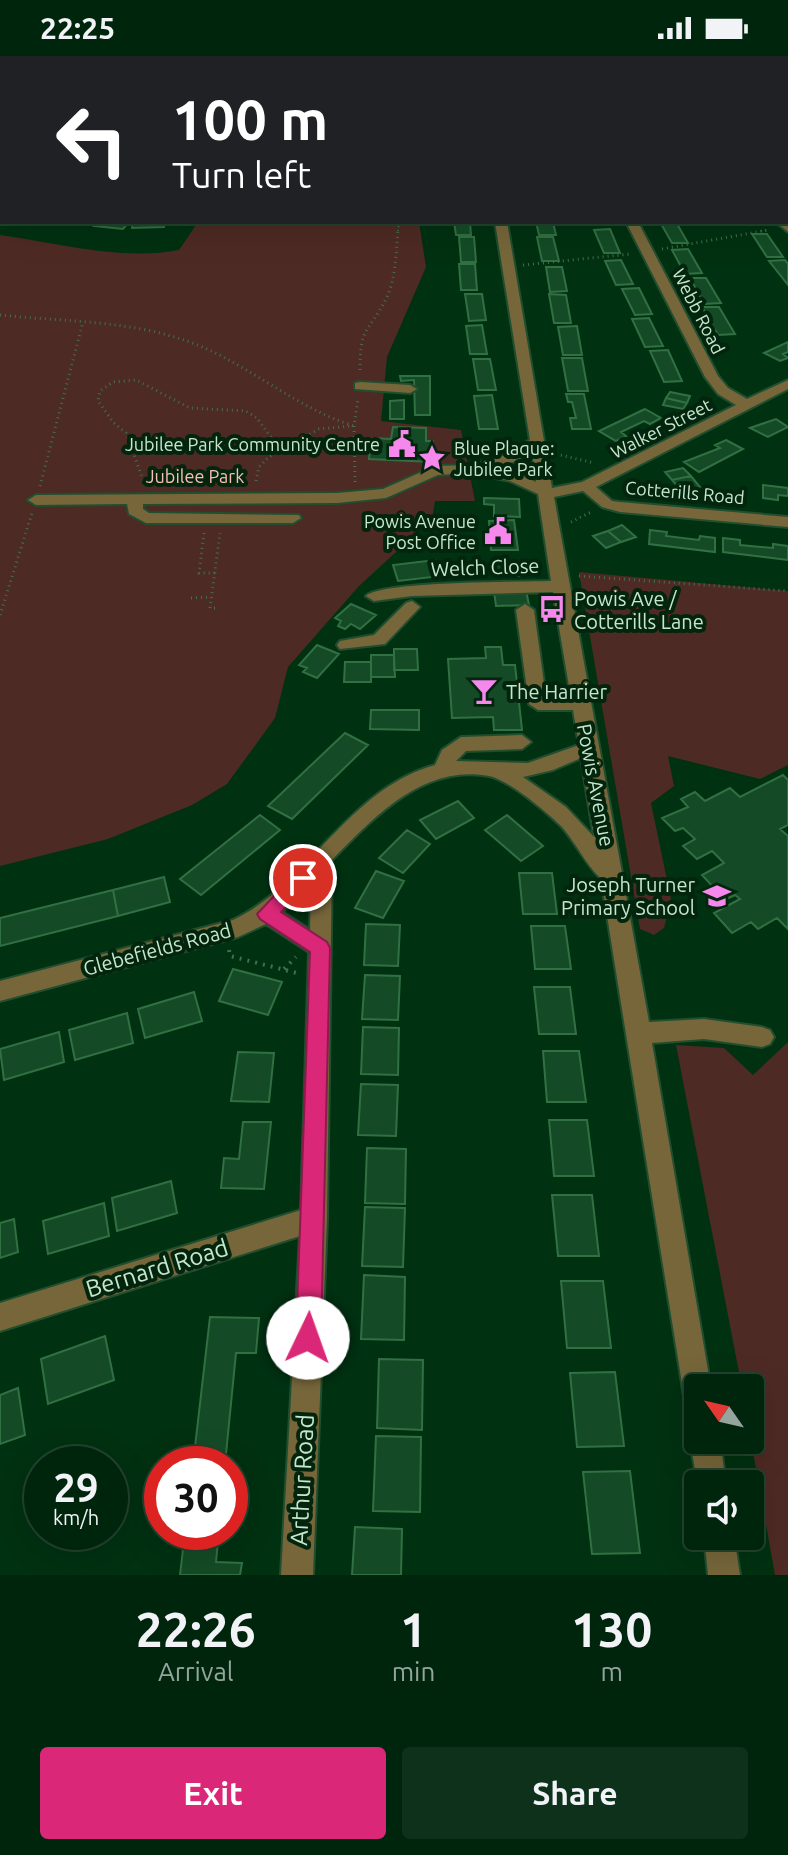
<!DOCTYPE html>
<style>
:root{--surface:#00250d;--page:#0e311b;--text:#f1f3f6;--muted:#95a59d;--line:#22422e;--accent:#db2777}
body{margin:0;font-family:Ubuntu,sans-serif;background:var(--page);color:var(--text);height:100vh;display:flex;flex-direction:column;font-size:30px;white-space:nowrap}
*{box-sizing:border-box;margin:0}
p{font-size:26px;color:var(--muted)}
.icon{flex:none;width:44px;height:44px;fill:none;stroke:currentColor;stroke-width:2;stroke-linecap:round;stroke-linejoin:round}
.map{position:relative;height:1519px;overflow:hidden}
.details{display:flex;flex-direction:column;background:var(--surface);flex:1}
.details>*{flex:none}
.hud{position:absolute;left:0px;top:0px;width:788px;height:168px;box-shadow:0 8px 32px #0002,0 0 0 2px var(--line);background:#202124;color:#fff;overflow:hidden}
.needle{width:52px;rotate:304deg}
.controls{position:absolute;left:684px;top:1318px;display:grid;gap:16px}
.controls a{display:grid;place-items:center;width:80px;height:80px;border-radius:8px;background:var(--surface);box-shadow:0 8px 32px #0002,0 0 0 2px var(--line);font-size:40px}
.speed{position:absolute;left:24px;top:1390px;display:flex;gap:16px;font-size:40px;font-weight:700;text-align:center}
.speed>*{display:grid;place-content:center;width:104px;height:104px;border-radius:50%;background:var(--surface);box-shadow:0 8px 32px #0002,0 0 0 2px var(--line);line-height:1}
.speed small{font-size:20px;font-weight:400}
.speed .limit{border:12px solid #d22;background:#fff;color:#111}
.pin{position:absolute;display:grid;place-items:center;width:68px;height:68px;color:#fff;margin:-34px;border:4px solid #fff;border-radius:50%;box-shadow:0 2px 8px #0007}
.me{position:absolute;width:88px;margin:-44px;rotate:3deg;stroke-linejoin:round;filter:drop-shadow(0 0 6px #0008)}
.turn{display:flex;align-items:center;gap:28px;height:168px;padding:0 40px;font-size:36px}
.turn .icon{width:104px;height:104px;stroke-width:2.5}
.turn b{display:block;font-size:56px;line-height:68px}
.eta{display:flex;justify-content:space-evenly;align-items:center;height:136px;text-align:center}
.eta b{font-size:48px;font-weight:600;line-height:56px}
.button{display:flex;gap:16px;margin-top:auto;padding:16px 40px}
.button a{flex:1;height:92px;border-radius:8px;background:var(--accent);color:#fff;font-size:32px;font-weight:600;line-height:92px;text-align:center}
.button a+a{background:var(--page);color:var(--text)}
.status{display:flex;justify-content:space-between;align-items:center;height:56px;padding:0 40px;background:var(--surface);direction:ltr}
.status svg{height:22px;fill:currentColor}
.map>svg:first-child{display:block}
</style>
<div class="status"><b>22:25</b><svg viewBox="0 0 49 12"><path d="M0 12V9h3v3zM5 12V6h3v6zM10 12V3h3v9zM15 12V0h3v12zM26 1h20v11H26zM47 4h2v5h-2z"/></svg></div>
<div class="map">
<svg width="788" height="1519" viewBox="0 0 788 1519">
<rect width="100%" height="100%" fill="#003111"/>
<!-- green -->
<path fill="#4e2a24" d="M198,166H419L426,211L387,301L381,365L461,374L475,445H435L432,463L359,530L288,611L275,662L227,728L192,749L108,783L0,810V179C57,187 122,205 179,194Z
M579,516L788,535V709L760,723L668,700L674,730L651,747L671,843L664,872L654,879L640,873Z
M788,986V1519H775L750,1379V1332H742L676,989L724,992L753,1019Z"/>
<!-- building -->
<path fill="#144b26" stroke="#317042" stroke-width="2" d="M97,166H129L123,173L94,170Z
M133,166H165L164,171L132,172Z
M454,166H470L471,179H456Z
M536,166H553L556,179H539Z
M660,166H676L688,187H672Z
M610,173L620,197H604L594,174Z
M752,178H767L783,201H767Z
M459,181H474L476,206H461Z
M537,181H553L559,205H542Z
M688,193L702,217L685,218L672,194Z
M621,204L633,228L616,229L605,205Z
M785,204L788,208V229L769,205Z
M459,208H475L477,234H461Z
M546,211H562L567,235L550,236Z
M690,222H706L721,247L704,248Z
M639,232L652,258L635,259L622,233Z
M465,238H482L486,264L469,265Z
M549,238L566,239L571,267H554Z
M702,251H719L735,278L718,279Z
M649,262L663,290L645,291L632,263Z
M482,269L487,298H470L466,270Z
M577,270L582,299H563L558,271Z
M788,286V296L783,298L788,302L780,305L764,297Z
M668,294L682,325L664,326L650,295Z
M562,302H582L588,335H568Z
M473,303H490L496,334H478Z
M400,320H430V359H415L414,324L401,325Z
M670,336L690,340L687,347L666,342Z
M566,338H584L591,373H572L570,362H576L572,346H568Z
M492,339L498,373H479L474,340Z
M666,342L687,347L683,353L663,349Z
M404,344V363H390V345Z
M645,353L661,362L650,368L644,365L621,376L626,380L616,385L599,375Z
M776,363L788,371L768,381L750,372Z
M393,371L426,372V385H433L432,406L369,403L371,382L391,383Z
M726,384L743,393L699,416L684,406L720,392L715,389Z
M683,412L691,420L672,424L665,416Z
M691,420L700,431L681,435L672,424Z
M763,429L788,432V440L778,439V444L763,442Z
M484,442L519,443L520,461L494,460V449L484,448Z
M514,464L518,494H491L489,465Z
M622,469L636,481L621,486L608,475Z
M650,474L667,476L666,480L699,484L700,480L715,482V496L649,488Z
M608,475L621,486L606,492L593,480Z
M723,482L740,484V489L773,492V488L788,490V504L723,496Z
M435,504L441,520L398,525L393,509Z
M519,505L521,520H495L493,506Z
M526,534L529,549L496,550L494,535Z
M351,548L376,559L360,573L351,568L345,573L338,570L341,565L335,562Z
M317,589L339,598L317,622L303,616L307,612L299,609Z
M485,591H501L503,609H515L522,674H494L493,661L452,662L448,603L486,602Z
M394,593H417L418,614H394Z
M371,599H394L395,621H371Z
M345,606H371V626H344Z
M371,654H419V674L370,673Z
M345,677L368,689L292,763L268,750Z
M783,719L788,724V769L780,773L788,780V873L777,862L758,873L751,866L732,877L714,857L740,843L735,839L718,847L715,844L716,834L702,819L724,807L712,795L697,803L683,790L695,783L683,772L675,775L662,762L688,751L681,743L695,736L705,745L730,732L740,741Z
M458,745L474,762L436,783L420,764Z
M260,759L280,774L201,839L180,823Z
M507,759L543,790L521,805L485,774Z
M407,774L430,788L403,817L379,802Z
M376,815L404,825L383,862L355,852Z
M519,817H552L557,858H523Z
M164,821L170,846L118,860L113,834Z
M113,834L118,860L0,890V862Z
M366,868L400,869L398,910L364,909Z
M531,870H565L571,913H535Z
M233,913L282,926L268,959L219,945Z
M365,919L400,920L398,964L362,963Z
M534,931H570L576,978H539Z
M194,936L202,965L145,982L138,953Z
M127,957L133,987L75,1004L69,974Z
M363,971L399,972L398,1019L361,1018Z
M59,976L64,1006L4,1024L0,993Z
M543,995H579L586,1046H547Z
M238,996L274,997L269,1046L231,1045Z
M361,1028L398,1029L396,1080L358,1079Z
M549,1064H587L594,1120H554Z
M243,1066H271L264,1133L221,1132L224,1102L239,1103Z
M367,1092L406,1093L405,1148L365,1147Z
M171,1125L177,1157L117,1175L112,1142Z
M552,1139H592L599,1200H558Z
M104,1147L109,1180L48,1198L43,1165Z
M365,1151L405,1152L403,1211L362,1210Z
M14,1163L18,1196L0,1202V1167Z
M364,1219L405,1221L404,1284L361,1283Z
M561,1225H603L611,1292H567Z
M210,1261L259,1262L256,1297H236L225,1408H193Z
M105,1280L114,1324L48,1348L41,1303Z
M379,1303L423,1304L422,1374L377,1372Z
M615,1316L624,1390L577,1391L570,1317Z
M18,1332L25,1379L0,1388V1339Z
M376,1380L421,1381L420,1456L373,1455Z
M630,1415L640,1497L592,1498L583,1416Z
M355,1471L402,1473L401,1519H352Z
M185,1476H219L216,1506L242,1507L240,1519H180Z"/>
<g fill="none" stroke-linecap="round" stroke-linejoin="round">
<!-- minor casing -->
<g stroke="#204e2f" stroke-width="4">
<path id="minor" d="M359,0H368L370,2H360Z
M561,0H573L575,2H562Z
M643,0H656L658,2H644Z
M725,0H734L736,2H726Z
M786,23H788V29H786Z
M786,43H788V49H786Z
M2,59V65L0,66V60Z
M0,75H2V81H0Z
M0,142H2V148H0Z
M786,164L788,166V176L776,166Z
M495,166H507L552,432L582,426L736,349L718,338L705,321L626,166H638L718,320L728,332L747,343L788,324V333L596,431L612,445L620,446L788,461V471L620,456L602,451L583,435L554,441L649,966L704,963L762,971L770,974L774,981L770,988L762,991L704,983L652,987L711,1332H698V1354L688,1350L684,1340L601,822C589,814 574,783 560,769C545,755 509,724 489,720C423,708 374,761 332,804L327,1163L313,1519H281L300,1180L0,1275V1247L301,1154L309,896L266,868L238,881L0,945V925L233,864C310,827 348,733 435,709L442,694L461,681L522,679L531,686L522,693L466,695L456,705L528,707L579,689L573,654H538L529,648L516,554L525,548L534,554L546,642H571L553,536L412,540L374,545L366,540C380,525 521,526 551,525L538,438L510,425L471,417L438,419L386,442L337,447L143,448V453L149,457L299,459L301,462L293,467H146L129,458L127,448L36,449L28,444L36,439L337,437L383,433L435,410L474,409L506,399L530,384ZM532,395L536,426L519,418L493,413L516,405ZM581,702L594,781L566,751L523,721L553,714ZM311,826L310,874L282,856Z
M360,326L410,329L417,333L410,337L355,333V327Z
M412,545L420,551L385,588L340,593L337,589L340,585L374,579L406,547Z
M698,1372V1384H720L726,1428H698V1432L690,1384Z
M704,1480H734L740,1519H708Z"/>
</g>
<!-- path-far2 -->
<path stroke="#436e50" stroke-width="2" stroke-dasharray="1 3" stroke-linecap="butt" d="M398,175L399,166
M761,175L768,174"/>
<!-- path-far1 -->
<path stroke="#436e50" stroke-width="3" stroke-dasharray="1 4" stroke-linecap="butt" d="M662,193L768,174
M523,209L630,198
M0,259C65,266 134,264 195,288C251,310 296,352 354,370
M360,314C360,269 368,278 386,243C396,223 396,196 398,173
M556,398L594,407
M256,425L259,411L269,401L319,373L352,370
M355,426L354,370L358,343
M145,429L126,377L113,366L98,345L100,335L113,326L136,324L190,352L246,355L257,362L273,384L286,393
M40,430L83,266
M571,466L591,456
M204,477L199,517H215
M579,520L788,535
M191,542L211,541
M215,552H210L220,477
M0,559L32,457"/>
<!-- path -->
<path stroke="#436e50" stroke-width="4" stroke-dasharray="2 6" stroke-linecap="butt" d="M229,894L230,900L297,917
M284,913L296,901"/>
<!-- minor -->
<use href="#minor" fill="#76663a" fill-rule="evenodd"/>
</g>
<!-- route -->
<path fill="#db2777" stroke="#8e194d" stroke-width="2" d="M303,814L310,817L313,822L310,827L281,856L327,886L330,892L321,1282L317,1290L308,1294L300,1290L296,1282L310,896L260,863L257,858L296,817Z"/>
<!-- icons -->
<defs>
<g id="civic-bare" transform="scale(2.16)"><path d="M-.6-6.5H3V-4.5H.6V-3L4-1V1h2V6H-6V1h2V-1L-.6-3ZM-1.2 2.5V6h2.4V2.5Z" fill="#f688ed" stroke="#03250e" stroke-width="2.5" paint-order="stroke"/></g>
<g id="sight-bare" transform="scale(2.16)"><path d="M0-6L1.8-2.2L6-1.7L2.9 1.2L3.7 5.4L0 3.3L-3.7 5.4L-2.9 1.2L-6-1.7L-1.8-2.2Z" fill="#f688ed" stroke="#03250e" stroke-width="2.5" paint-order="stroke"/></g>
<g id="bus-bare" transform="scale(2.16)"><path d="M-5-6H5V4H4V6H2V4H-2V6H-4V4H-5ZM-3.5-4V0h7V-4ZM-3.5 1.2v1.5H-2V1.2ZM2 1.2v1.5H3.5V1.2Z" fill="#f688ed" stroke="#03250e" stroke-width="2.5" paint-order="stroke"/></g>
<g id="bar-bare" transform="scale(2.16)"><path d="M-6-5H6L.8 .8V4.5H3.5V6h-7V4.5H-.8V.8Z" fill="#f688ed" stroke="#03250e" stroke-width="2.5" paint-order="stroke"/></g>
<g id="school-bare" transform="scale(2.16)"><path d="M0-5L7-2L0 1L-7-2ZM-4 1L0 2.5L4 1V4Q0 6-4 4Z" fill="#f688ed" stroke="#03250e" stroke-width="2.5" paint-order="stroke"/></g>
</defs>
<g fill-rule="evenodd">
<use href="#civic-bare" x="402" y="388"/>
<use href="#sight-bare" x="432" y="402"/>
<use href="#civic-bare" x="498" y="475"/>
<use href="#bus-bare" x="552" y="553"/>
<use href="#bar-bare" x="484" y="635"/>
<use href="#school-bare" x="717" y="840"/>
</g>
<g text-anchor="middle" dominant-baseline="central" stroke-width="8" stroke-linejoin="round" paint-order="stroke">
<!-- far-street labels -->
<g font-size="18" fill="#c7e7cd" stroke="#03250e">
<text transform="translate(699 255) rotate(63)">Webb Road</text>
<text transform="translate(661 372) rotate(-27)">Walker Street</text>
<text transform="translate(685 436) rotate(5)">Cotterills Road</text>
</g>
<!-- far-poi labels -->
<g font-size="18" fill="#c7e7cd" stroke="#03250e" text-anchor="end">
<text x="380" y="388">Jubilee Park Community Centre</text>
<text x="454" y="392" text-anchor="start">Blue Plaque:<tspan x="454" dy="21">Jubilee Park</tspan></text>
<text x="476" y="465">Powis Avenue<tspan x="476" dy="21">Post Office</tspan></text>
</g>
<!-- far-park labels -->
<g font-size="18" fill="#f9bfb4" stroke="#03250e">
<text x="195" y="420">Jubilee Park</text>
</g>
<!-- street labels -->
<g font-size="20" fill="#c7e7cd" stroke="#03250e">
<text transform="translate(485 511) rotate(-2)">Welch Close</text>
<text transform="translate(596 729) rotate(79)">Powis Avenue</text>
<text transform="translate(157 893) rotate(-15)">Glebefields Road</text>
</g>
<!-- poi labels -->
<g font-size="20" fill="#c7e7cd" stroke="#03250e" text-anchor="start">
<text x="574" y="542">Powis Ave /<tspan x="574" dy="23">Cotterills Lane</tspan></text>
<text x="506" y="635">The Harrier</text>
<text x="695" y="828" text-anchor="end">Joseph Turner<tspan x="695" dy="23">Primary School</tspan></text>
</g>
<!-- near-street labels -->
<g font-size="24" fill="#c7e7cd" stroke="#03250e">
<text transform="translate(157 1212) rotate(-17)">Bernard Road</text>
<text transform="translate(302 1424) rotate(-87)">Arthur Road</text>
</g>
</g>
</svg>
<div class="controls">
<a><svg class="needle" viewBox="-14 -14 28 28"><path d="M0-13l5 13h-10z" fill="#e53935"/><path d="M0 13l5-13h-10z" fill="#95a59d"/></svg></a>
<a><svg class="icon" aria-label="sound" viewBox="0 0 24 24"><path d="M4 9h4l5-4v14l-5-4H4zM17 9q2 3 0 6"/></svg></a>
</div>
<div class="speed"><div>29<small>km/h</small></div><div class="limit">30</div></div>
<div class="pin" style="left:303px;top:822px;background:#d93025"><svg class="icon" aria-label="arrive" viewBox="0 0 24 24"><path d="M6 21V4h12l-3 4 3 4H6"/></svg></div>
<svg class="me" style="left:308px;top:1282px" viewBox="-20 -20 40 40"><circle r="19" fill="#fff"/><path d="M0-13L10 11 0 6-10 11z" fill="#db2777"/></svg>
<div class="hud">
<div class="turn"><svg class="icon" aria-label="left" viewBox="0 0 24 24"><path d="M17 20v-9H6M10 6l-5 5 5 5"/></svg><div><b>100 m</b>Turn left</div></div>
</div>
</div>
<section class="details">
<div class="eta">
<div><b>22:26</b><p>Arrival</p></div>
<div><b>1</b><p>min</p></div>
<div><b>130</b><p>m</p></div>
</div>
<div class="button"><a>Exit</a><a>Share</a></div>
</section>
